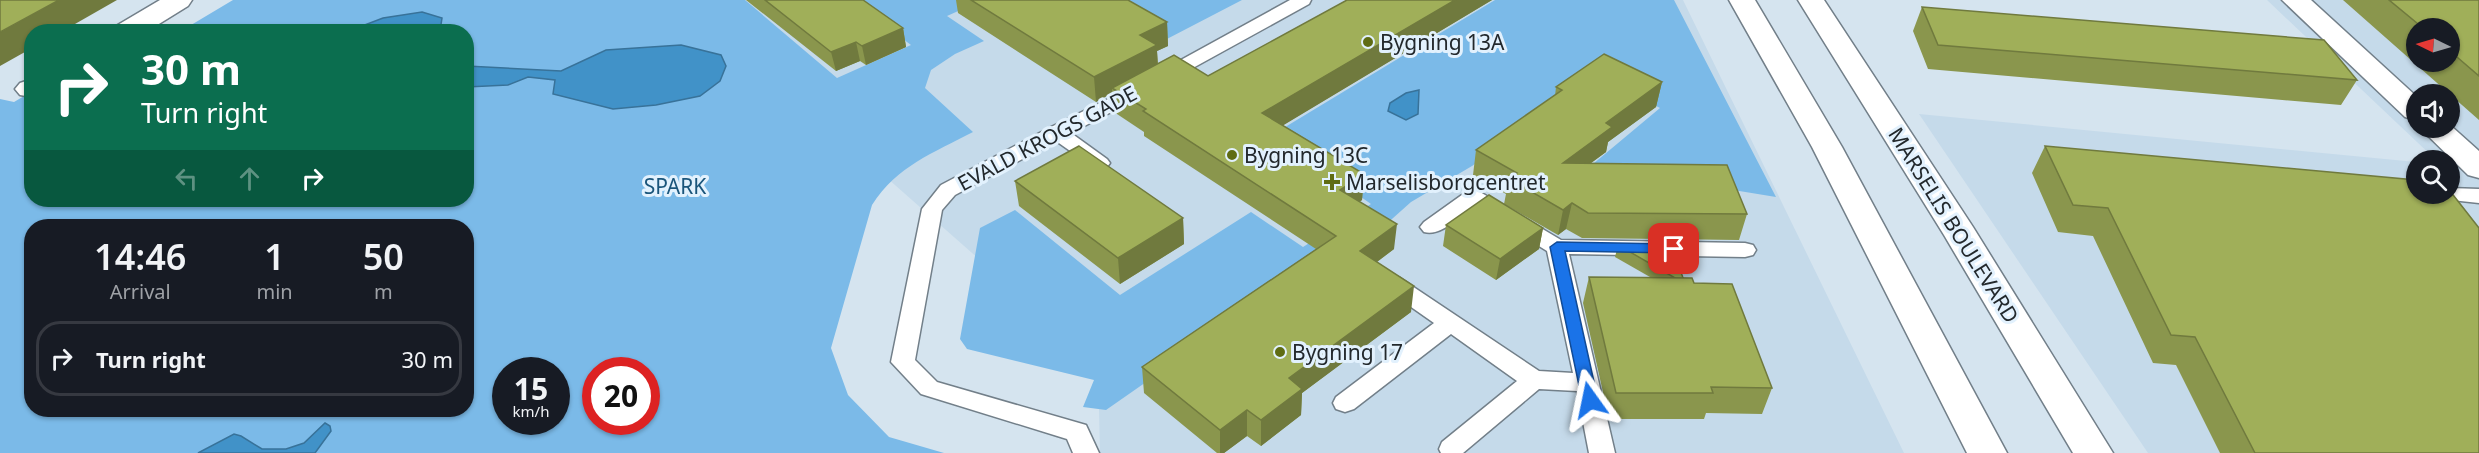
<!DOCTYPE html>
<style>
:root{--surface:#171b24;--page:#242831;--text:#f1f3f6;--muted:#9ea1a6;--line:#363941}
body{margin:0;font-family:"Noto Sans",sans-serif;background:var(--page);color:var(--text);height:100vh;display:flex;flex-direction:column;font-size:22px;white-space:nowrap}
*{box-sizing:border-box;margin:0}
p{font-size:20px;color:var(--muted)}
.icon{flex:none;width:33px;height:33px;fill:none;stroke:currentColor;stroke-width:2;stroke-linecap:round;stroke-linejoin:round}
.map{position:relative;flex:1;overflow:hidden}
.sheet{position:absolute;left:24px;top:219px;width:450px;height:198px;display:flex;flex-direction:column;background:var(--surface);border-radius:24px;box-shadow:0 2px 4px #0004}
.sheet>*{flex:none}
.top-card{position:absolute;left:24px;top:24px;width:450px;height:183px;border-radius:24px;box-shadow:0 2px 4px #0004;background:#0b6e4f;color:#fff;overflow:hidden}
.needle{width:39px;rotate:275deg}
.fabs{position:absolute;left:2406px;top:18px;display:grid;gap:12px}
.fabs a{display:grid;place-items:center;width:54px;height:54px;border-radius:50%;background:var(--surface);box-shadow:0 2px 4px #0004;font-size:30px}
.speed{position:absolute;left:492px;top:357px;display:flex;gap:12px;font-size:30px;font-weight:700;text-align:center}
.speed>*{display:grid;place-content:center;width:78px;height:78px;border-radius:50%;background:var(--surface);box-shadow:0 2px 4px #0004;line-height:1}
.speed small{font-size:15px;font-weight:400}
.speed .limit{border:9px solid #d22;background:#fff;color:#111}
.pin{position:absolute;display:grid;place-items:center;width:51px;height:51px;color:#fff;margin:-26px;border-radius:12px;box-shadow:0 3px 9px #0006}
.me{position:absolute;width:66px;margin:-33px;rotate:348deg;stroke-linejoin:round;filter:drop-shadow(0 0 4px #0008)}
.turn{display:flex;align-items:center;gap:21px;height:126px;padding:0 18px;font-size:27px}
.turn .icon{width:78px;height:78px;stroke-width:2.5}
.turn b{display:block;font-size:42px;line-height:51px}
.lanes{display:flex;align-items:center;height:57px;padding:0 18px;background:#0003;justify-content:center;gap:30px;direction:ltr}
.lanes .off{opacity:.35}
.eta{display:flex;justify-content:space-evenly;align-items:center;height:102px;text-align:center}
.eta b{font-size:36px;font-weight:600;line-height:42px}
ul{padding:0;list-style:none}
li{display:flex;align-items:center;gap:18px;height:75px;margin:0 12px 9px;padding:0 6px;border:3px solid var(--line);border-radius:24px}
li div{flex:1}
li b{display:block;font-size:22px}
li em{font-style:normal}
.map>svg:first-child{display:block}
</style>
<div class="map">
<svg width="2479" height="453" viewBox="0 0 2479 453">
<rect width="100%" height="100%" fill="#d5e4ef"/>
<!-- built -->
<path fill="#c5daea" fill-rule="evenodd" d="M685,0H1683L1904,453H1100L1098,364Z
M2267,0H2479V453H2148L1919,114L2416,162V194H2450V160H2436ZM2416,28H2450V62H2416ZM2416,94H2450V128H2416Z"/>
<!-- green -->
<path fill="#7bbae8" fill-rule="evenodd" d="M233,0H745L837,78L911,45L851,0H983L947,16L984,41L955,54L931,70L925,88L973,132C933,153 897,166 872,205L831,348L848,395L889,437L944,453H0V99L14,102L31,92L32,200H466V32L181,31ZM32,226H466V410H32ZM506,370H556V422H506ZM596,370H646V422H596Z
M1094,0H1242L1165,40Z
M1495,0H1674L1776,197L1721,188L1581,174L1660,108L1598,76L1472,166L1411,202L1345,261L1321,260L1106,410L1083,407L1094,380L967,349L960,339L980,228L1015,210L1120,295L1251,212L1303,247L1371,204L1272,135Z"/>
<!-- water -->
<path fill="#4192c8" stroke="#387299" stroke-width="1.5" d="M422,12L442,18L440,31H349L383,18Z
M681,45L721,55L726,66L720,81L700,96L656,105L613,109L553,94L555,80L528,77L508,85L467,87V66L561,71L606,50Z
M1419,90L1418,114L1406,120L1388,111L1390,103L1406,93Z
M325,423L330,426L331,431L315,453H198L234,434L241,436L262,449H286L304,443Z"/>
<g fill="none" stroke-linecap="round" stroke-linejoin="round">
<!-- lane casing -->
<g stroke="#727f89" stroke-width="3">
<path id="lane" d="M1290,0H1311L1309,4L1171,80H1159L1156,76L1159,72Z
M1137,85L1144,87L1146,91L1144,95L1071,133L1107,159L1110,163L1107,167L1100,169L1093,167L1056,141L955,195L942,210L915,360L937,382L1086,425L1099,453H1073L1067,439L921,394L891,362L922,209L941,185L1049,128Z
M2450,188L2479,189V203L2442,199L2439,194H2450Z
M1473,190L1480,192L1561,240L1745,243L1753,245L1756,250L1753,255L1745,257L1569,254L1615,453H1589L1577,391L1539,389L1463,453H1441L1439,449L1442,442L1517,381L1451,334L1354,409L1345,412L1336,409L1333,403L1336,397L1434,323L1384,288L1381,283L1384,278L1392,275L1400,278L1539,371L1573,373L1547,251L1474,206C1460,216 1441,237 1424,232L1420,227L1424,222L1466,192Z"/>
</g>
<!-- street casing -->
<g stroke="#727f89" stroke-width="3">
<path id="street" d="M160,0H192L188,6L146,32H113L116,26Z
M2282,0H2311L2416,96V120L2405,117Z
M32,79V97L20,95L15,89L20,83Z
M2450,125L2479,151V178L2468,175L2420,128H2450Z"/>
</g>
<!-- secondary casing -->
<g stroke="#727f89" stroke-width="3">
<path id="secondary" d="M1729,0H1755L1842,147L2007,453H1967L1812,147Z
M1798,0H1824L1973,227L2113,453H2073L1944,235Z"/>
</g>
<!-- lane -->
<use href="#lane" fill="#fff" fill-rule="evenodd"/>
<!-- street -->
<use href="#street" fill="#fff" fill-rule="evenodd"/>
<!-- secondary -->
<use href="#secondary" fill="#fff" fill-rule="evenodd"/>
</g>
<!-- wall -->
<path fill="#8a964d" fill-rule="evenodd" d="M746,0H863L903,28L906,47L866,65L860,61L836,71Z
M956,0H1128L1167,22L1168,46L1157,51L1158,64L1208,76L1347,0H1492L1283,125L1364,174L1362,200L1359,202L1394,249L1377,262L1411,312L1302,393L1301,415L1261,446L1247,436L1224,453H1217L1144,393L1142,367L1316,249L1144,136V132L1114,112L1112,93L1096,102L958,13Z
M2343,0H2479V120ZM2416,28H2450V62H2416Z
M1922,7L2357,80L2341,105L1928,69L1913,31Z
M1662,82L1656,107L1608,142L1606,152L1591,163L1747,214L1739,240L1582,238L1566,229L1558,235L1504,204L1506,194L1473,175L1476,150L1555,96L1556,87Z
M2045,146L2479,453H2220L2176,365L2153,363L2093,236L2058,232L2032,173Z
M1015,181L1183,218L1184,244L1120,284L1019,206Z
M1446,225L1543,228L1539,249L1496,280L1443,246Z
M1618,245L1694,283L1772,388L1762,414L1706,413L1704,419H1609L1583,303L1589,277H1650L1615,257Z"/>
<!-- shaded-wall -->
<path fill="#707a3e" d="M59,0H117L61,32H32V48L0,66V32Z
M1455,0H1492L1262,138V113Z
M1167,22L1168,46L1157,51L1158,70L1112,88V93L1096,102L1094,77L1140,35Z
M903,28L906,47L866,65L862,46Z
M856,42L860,61L836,71L831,52Z
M1662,82L1656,107L1608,142L1606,152L1557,188L1563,163L1606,123Z
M1364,174L1362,200L1339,216L1340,190Z
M1572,203L1566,229L1558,235L1563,210Z
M1183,218L1184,244L1120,284L1118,258Z
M1397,224L1394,249L1358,276L1360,251Z
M1543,228L1539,249L1496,280L1500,259Z
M1414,286L1411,312L1302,393L1301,415L1261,446V420L1289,378Z
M1247,410V436L1224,453H1220V430Z"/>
<!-- building -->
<path fill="#a0af59" stroke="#707a3e" stroke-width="1.5" d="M0,0H59L0,32Z
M765,0H863L903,28L862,46L856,42L831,52Z
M971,0H1128L1167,22L1140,35L1157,45L1094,77Z
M1347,0H1455L1262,113L1364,174L1340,190L1397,224L1360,251L1414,286L1289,378L1302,389L1261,420L1247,410L1220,430L1142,367L1336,236L1143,111L1146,109L1112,88L1174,55L1208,76Z
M2389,0H2479V76L2450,51V28H2423Z
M1922,7L2324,40L2357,80L1938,45Z
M1604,54L1662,82L1606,123L1612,127L1563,163L1727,165L1747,214L1588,213L1572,203L1563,210L1508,178L1517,173L1476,150L1562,90L1556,87Z
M1079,146L1183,218L1118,258L1015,181Z
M2045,146L2416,180V194H2450V191L2479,228V453H2255L2195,337L2171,335L2108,208L2073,205Z
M1489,195L1543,228L1500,259L1446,225Z
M1618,245L1672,246L1683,278H1675Z
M1589,277L1692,278L1694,283L1732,284L1772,388L1711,387L1713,393H1616Z"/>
<!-- route -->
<path fill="#1a73e8" stroke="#114b97" stroke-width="1.5" d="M1557,242L1674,244L1681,249L1674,253L1565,251L1598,400L1596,404H1585L1582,400L1550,247Z"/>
<!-- markers -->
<g fill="#5f6c14" stroke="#e2f1fd" stroke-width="2">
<circle cx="1368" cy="42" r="6"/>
<circle cx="1232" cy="155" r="6"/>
<path d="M1329 173h6v6h6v6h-6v6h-6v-6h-6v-6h6z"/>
<circle cx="1280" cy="352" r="6"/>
</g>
<g text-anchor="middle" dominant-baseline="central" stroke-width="6" stroke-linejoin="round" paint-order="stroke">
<!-- poi labels -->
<g font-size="21" fill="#22282c" stroke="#e2f1fd" text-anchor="start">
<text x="1380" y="42">Bygning 13A</text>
<text x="1244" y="155">Bygning 13C</text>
<text x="1346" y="182">Marselisborgcentret</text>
<text x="1292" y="352">Bygning 17</text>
</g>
<!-- street labels -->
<g font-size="21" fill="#22282c" stroke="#e2f1fd">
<text transform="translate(1047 138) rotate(-28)">EVALD KROGS GADE</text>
<text transform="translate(1954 225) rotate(58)">MARSELIS BOULEVARD</text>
</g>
<!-- park labels -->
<g font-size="21" fill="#1a557b" stroke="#e2f1fd">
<text x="675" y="186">SPARK</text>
</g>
</g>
</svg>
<div class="fabs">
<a><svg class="needle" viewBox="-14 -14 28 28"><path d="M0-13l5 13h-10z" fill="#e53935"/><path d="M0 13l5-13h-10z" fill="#9ea1a6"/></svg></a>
<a><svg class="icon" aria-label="sound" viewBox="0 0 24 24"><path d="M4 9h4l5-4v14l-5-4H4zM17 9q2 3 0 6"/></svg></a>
<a><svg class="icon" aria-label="search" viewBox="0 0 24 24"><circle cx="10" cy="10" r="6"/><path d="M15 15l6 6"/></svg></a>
</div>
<div class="speed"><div>15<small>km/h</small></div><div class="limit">20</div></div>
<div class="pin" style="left:1674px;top:249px;background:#d93025"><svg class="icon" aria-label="arrive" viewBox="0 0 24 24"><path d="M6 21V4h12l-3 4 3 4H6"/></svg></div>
<svg class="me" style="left:1590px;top:400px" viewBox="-20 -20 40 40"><path d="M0-17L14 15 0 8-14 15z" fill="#1a73e8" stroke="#fff" stroke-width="4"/></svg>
<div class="top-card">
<div class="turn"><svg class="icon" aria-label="right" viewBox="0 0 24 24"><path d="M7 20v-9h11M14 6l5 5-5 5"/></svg><div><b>30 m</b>Turn right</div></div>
<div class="lanes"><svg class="icon off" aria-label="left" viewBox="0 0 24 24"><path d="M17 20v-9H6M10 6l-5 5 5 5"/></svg><svg class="icon off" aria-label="ahead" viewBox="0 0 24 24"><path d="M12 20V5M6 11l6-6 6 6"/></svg><svg class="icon" aria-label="right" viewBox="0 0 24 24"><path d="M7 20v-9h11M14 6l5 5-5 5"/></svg></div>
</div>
<section class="sheet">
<div class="eta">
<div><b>14:46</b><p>Arrival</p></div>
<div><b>1</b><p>min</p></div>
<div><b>50</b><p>m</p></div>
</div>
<ul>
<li><svg class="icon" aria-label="right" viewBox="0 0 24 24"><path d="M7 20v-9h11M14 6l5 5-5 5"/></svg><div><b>Turn right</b></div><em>30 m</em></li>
</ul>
</section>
</div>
